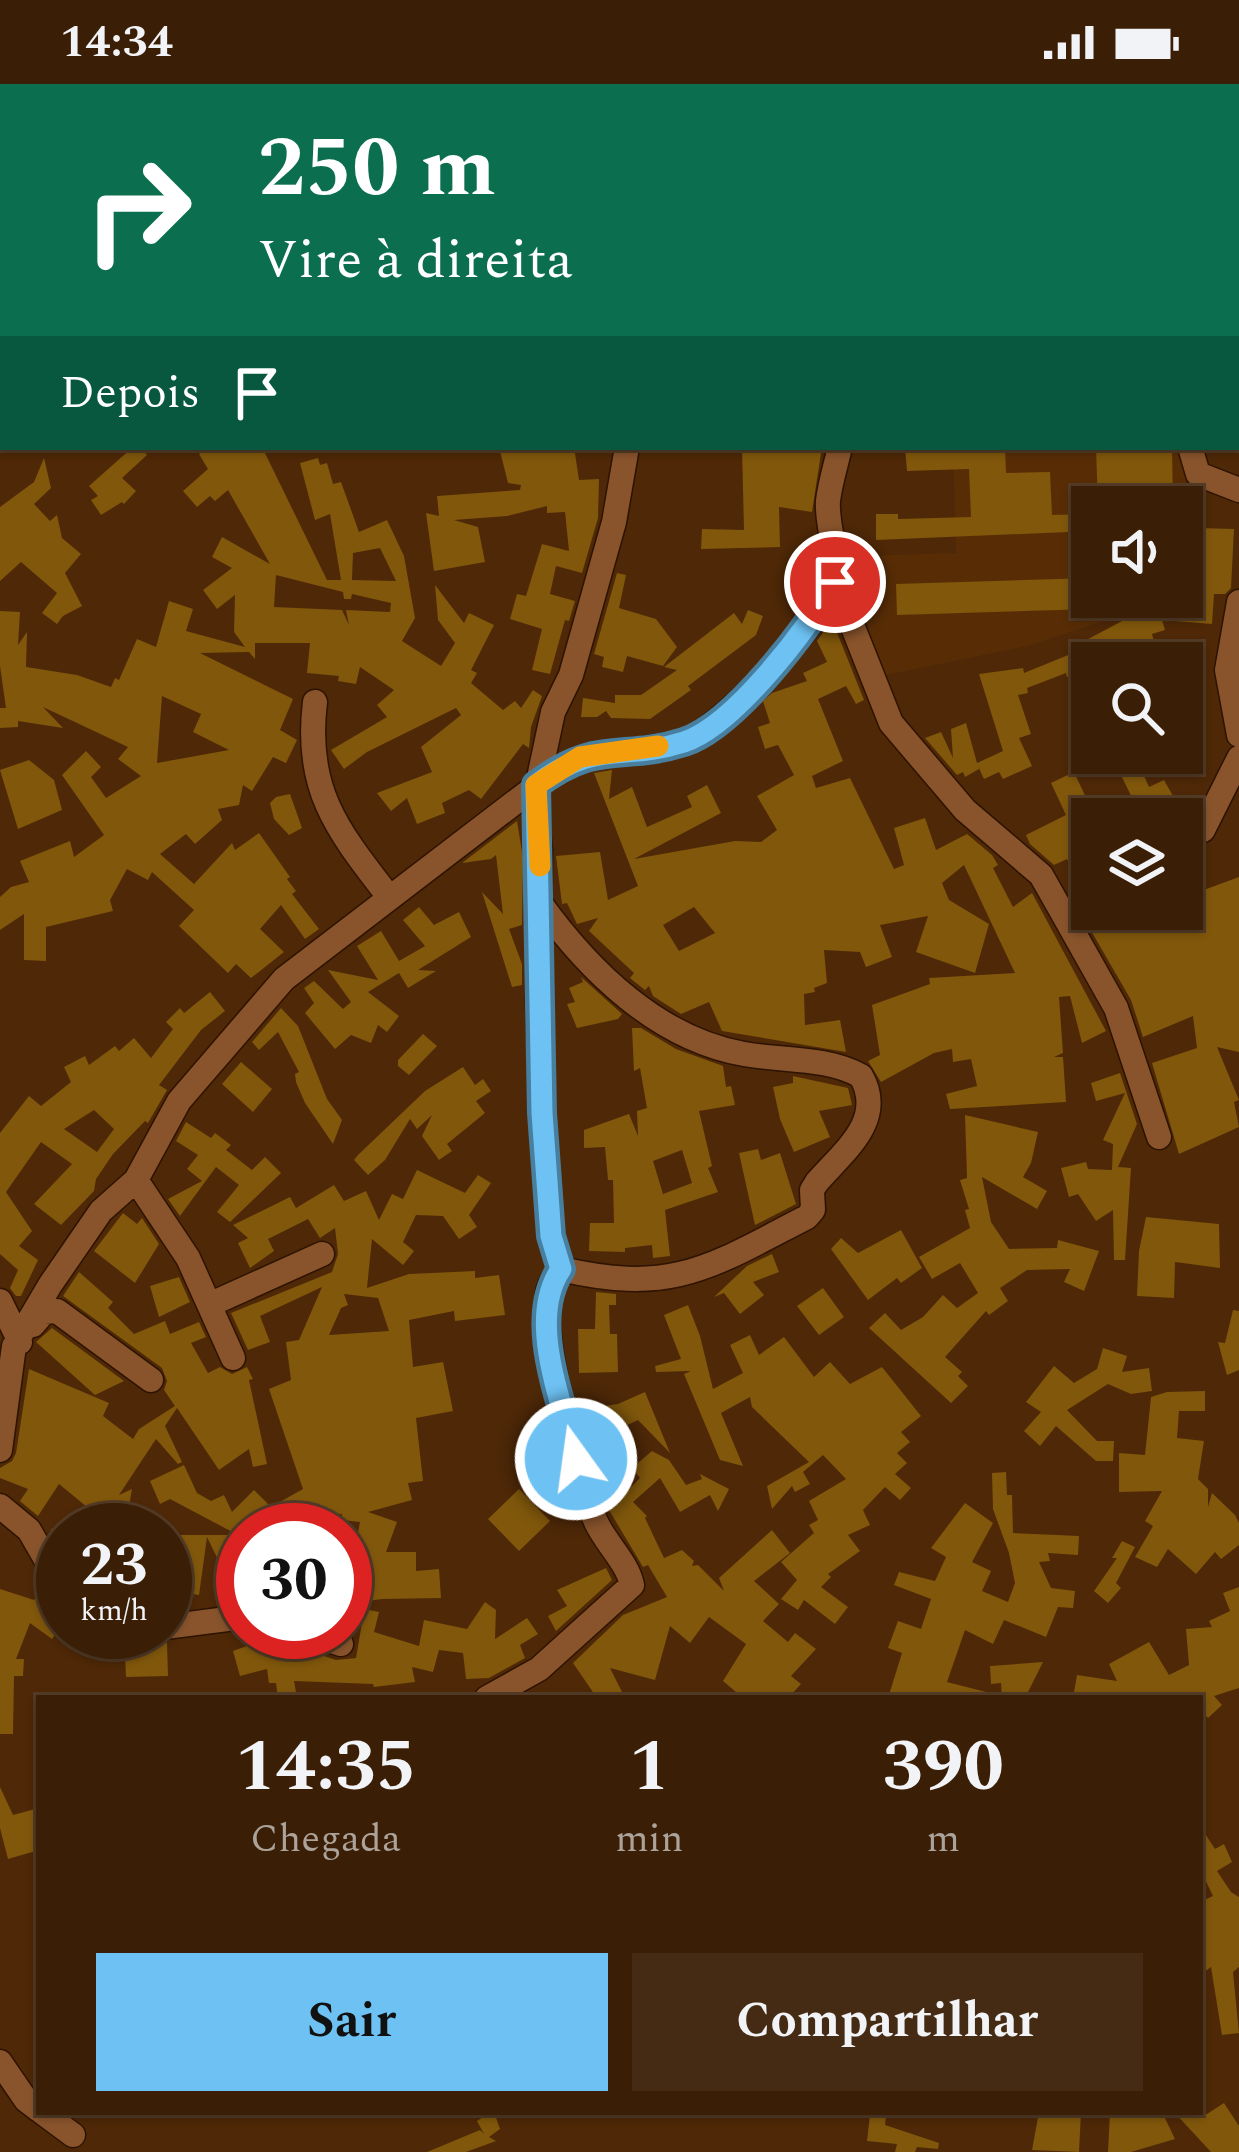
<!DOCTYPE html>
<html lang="pt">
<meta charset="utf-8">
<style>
:root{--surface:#3a1e05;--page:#452b13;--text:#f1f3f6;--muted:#aba29a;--line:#543c27;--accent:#6ec2f3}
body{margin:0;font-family:Spectral,serif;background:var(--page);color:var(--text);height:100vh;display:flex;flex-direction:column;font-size:45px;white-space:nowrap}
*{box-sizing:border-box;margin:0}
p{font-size:39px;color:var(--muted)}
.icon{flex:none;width:66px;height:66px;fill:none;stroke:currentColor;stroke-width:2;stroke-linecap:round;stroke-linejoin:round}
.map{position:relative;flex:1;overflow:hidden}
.drawer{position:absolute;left:36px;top:1611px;width:1167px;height:420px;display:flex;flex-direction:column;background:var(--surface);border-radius:0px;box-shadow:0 3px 9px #0004,0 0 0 3px var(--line)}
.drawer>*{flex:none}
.banner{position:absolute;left:0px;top:0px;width:1239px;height:366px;box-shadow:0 3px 9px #0004,0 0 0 3px var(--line);background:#0b6e4f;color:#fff;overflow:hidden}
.buttons{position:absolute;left:1071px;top:402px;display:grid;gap:24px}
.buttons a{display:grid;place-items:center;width:132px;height:132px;border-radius:0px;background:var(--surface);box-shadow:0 3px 9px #0004,0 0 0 3px var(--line);font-size:60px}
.speed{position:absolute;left:36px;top:1419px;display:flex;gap:24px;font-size:60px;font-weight:700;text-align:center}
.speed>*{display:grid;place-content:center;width:156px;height:156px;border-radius:50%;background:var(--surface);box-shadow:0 3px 9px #0004,0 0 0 3px var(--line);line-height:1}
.speed small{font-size:30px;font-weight:400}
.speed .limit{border:18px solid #d22;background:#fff;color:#111}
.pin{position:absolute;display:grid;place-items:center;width:102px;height:102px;color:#fff;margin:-51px;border:6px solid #fff;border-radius:50%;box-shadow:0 3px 12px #0007}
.me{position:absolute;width:132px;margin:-66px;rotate:346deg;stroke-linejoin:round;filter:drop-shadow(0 0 9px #0008)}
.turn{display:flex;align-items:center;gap:42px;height:252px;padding:0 60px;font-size:54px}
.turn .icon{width:156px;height:156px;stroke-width:2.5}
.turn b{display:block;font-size:84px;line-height:102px}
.then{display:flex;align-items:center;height:114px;padding:0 60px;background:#0003;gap:24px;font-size:45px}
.eta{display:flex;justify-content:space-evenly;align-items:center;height:204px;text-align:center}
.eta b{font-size:72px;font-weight:700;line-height:84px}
.primary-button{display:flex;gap:24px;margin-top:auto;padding:24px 60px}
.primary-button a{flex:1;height:138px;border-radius:0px;background:var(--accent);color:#111;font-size:48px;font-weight:700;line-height:138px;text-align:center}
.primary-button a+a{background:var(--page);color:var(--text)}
.status{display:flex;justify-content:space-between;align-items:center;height:84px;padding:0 60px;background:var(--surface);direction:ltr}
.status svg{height:33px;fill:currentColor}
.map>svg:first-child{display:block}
</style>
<div class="status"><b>14:34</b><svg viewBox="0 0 49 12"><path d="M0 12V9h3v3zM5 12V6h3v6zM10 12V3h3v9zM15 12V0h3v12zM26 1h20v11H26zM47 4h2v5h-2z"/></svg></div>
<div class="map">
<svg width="1239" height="2068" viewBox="0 0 1239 2068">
<rect width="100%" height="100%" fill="#4e2807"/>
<!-- built -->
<path fill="#582d06" d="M953,363H1186L1184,510L1182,423H1092V513H1175L1028,562L876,593L857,472L956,469Z"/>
<!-- building -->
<path fill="#80570b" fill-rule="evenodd" d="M133,363H140L147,371L122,394L136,407L124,420L122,418L101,431L91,416L98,412L89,402Z
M210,363H262L327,496H341L330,430L315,436L300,379L318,374L320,381L327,379L333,400L341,398L359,448L387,436L404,472L415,534L402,557L441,582L455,559L438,536L435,501L464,539L469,529L494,541L471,586L477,589L471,599L503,626L515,617L521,624L533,606L542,612L531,643L529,664L523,660L481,715L469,706L442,719L445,729L417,740L407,714L391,727L377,709L432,688L421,663L461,631L456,624L367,668L344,685L331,666L387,633L377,621L394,606L360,583L356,600L338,597L339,592L307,589L310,559H255V575L249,568L200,569L293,615L280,646L297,656L286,679L273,673L252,707L243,701L239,721L218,725L222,736L195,760L186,750L160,770L194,800L232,759L235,766L259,749L290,793L287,795L296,807L292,810L319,845L305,855L281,821L260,845L284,868L251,894L236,880L228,889L179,842L194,826L152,788L148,796L127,785L110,816L113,827L46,843V877L24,876V830L0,846V813L11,803L29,798L20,777L70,757L74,773L104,751L62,691L86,667L101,683L91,693L106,714L141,692L118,675L128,663L43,623L63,644L18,637V643L0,644V624H6L0,582V527L20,528L18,561L27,548L26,583L77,591L111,603L115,594L119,596L137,555L156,563L169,517L193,525L186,547L245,563L234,548L235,511L217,525L203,506L232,484L212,473L222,453L270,480L228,406L215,417L210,412L197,423L183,407L208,385L199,370ZM380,464L396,497L352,496L353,469ZM276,491L343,508L344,515H351L352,510L391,519L390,528L346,526L349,541L342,526L274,523ZM162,612L201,630L193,648L229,666L157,679Z
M499,363H574L579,396L599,395L598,434L582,489L556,482L550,510L575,517L569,537L565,536L550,590L532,586L542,545L510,535L517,510L526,512L542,460L569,467L565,428L547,429V422L507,432L454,436L478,443L485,478L434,487L426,429L439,432L437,412L520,406L521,401L508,399Z
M742,363H822L812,428L779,423L780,463L701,465L702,445L744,446Z
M905,363H1005L1006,389L1050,388L1052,431L1092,430V447L876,456V430H898V435L971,433L969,385L907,387Z
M1096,363H1172L1173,423H1098Z
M44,374L51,404L34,420L50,437L57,431L62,454L81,470L65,489L82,522L63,532L57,540L42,529L57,509L21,478L0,497V423L34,398Z
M1198,444L1234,445L1231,504L1225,510H1214L1212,540L1162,536L1165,546L1152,550L1160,579H1092V584L1067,593L1066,589L1027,604L1028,609L1018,611L1031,650L1019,654L1032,682L1003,695L999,688L984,695L978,682L979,685L965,693L963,688L957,691L925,654L941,648L953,674L951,645L966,639L977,679L1003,667L979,590L1023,584L1024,589L1078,567L1075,562L1126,535L1162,524L1161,515L1184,513L1185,475H1197Z
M617,489L626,491L619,524L656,535L677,563L663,582L627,572L623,588L602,583L604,573L594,570Z
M1092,494V525L897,531L896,500Z
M748,526L763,532L756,551L688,602L691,606L650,635L611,634L606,627L597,633H581L583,614L615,619V611H641L677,586L664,583L734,529L742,540Z
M832,536L864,616L856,620L846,602L818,615L843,677L812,692L816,704L850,694L894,785L904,781L894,744L925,734L936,766L967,750L992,771L998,781L993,784L1013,823L1032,809L1106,947L1082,959L1070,912L1059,913L1063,969L1054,973H1063L1066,1018L950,1025L946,1010L977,1002L971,975L953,978L952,965L934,969L881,998L868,977L880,971L872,921L930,900L929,894L1015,889L964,781L942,799L949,816L989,840L975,889L916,868L928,832L880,841L892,873L866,883L860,868L824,866L827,899L814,904L815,908L804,910L805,941L840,936L846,968L722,947L709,918L681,930L653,912L649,902L645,906L630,894L634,889L589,847L598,834L577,840L567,819L562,820L556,772L600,768L608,816L638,802L594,689L612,686L609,715L632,703L647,743L692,723L687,712L707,701L721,729L634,775L735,757L761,758L777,746L757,712L794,691L778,661L765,665L758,643L770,639L763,617L772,609L807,597L803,589L827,578L817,557ZM694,823L715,849L679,867L663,841Z
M1193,608L1195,635L1206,663L1182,670V609Z
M29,676L54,696L62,726L18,745L0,686Z
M1137,676L1149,703L1164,696L1173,712L1139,728L1118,685Z
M1074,688L1089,720L1099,715L1109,735H1092V825H1182V814L1239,793V968L1217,963L1239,1016L1234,1018L1239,1043L1179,1070L1152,979L1197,964L1193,932L1143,953L1131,916L1086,838L1083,825H1090L1067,775L1054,781L1030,760L1026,751L1066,731L1051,699Z
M290,710L302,744L289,751L274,735L270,719L276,713Z
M517,737L523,774L522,841L509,845L522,880V901L512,903L482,808L503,830L496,771L491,775L462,779Z
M419,823L434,841L459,828L471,853L418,886L436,887L408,904L399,889L368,908L399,932L387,948L378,941L371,959L351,951L335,965L305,929L314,919L304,904L314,897L343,925L351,918L328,886L378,896L357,862L381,847L399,877L425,862L403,836Z
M581,893L622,930L618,935L577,944L567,920L575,918L569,904L583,898Z
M210,908L225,927L201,946L159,1001L167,1006L148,1039L145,1037L113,1070L96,1095L94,1107L61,1141L34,1120L72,1080L41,1058L6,1108L32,1147L19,1162L38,1176L21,1212H16L10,1204L18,1186L0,1170V1049L29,1012L41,1022L71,998L64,983L85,972L89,981L115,962L119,967L134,954L151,974L173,945L166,938L180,924L184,929ZM94,1026L114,1045L97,1068L64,1045Z
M281,924L298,942L327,1015L342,1036L333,1060L305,1019L296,998L295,990L299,988L278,948L259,966L252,958Z
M632,944H641L676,965L723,982L726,1003L731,1002L735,1021L699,1027L712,1082L708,1084L718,1108L665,1126L670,1172L653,1174L652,1161L625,1164V1168L589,1167L590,1139H614L613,1096H608L605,1063L584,1064V1046L629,1030L638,1052L637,1027L647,1024L640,984L634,987ZM682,1066L692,1099L663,1110L653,1077Z
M423,950L437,962L409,991L398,982V976Z
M241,978L272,1005L253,1028L222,1000Z
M463,983L475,1001L483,995L491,1007L476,1017L485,1029L447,1060L452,1067L439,1076L422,1052L432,1031L417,1045L410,1035L385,1076L368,1091L354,1076L358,1071L425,1007Z
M1120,989L1137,1040L1118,1083L1131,1084L1125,1176H1114L1113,1126L1096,1137L1078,1110L1069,1113L1061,1084L1086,1078L1088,1085L1112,1086L1113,1060L1103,1056L1125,1009L1096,1017L1091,999Z
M793,992L848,1004L852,1021L819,1027L830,1053L794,1068L780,1035L773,1003L793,999Z
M965,1031L1038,1048L1031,1079L1023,1093L1047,1107L1037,1125L982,1093L991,1138L1009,1165L1057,1164L1058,1156L1099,1167L1084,1207L1064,1198L1070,1185L1027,1186L1000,1204L1008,1217L989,1231L986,1227L945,1273L962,1288L958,1292L968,1302L951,1319L869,1244L885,1229L901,1246L923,1233L943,1211L957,1224L978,1209L960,1179L932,1195L919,1173L970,1144L965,1126L969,1125L960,1096L967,1094Z
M186,1038L211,1054L215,1049L231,1061L226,1066L252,1086L265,1073L281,1089L230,1138L217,1128L239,1101L216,1083L180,1132L168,1115L202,1097L187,1085L198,1071L176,1057Z
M758,1065L761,1076L780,1069L796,1120L755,1141L739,1069Z
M417,1086L465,1109L478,1091L491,1099L469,1131L477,1143L459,1155L443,1132L416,1131L403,1158L414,1167L403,1181L372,1155L367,1204L409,1190L475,1187V1194L499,1191L505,1231L455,1237L454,1227L409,1236L413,1283L443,1278L453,1327L416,1334L423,1397L408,1399L412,1416L368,1428L397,1438L386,1468H416V1487L439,1485L441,1514L382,1515L345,1520L347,1476H353L360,1438L342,1436V1430L309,1429L277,1446H243V1517H238L207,1453L199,1511L186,1509L185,1515H179L180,1524L165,1526V1451H238L170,1415L160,1420L150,1397L184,1381L197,1409L211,1417L224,1411L232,1428L254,1406L271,1423L303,1405L269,1305L291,1296L286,1258L299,1256L322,1203L260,1232L270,1258L248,1266L231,1229L332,1188L338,1170L335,1144L320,1154L308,1135L268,1155L274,1167L250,1184L238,1159L248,1154L233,1141L290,1113L296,1124L334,1101L344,1117L366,1107L379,1136L392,1110L403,1115ZM344,1210L378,1214L389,1247L329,1251L341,1224L348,1221Z
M123,1129L137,1140L142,1134L159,1160L135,1199L94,1167Z
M1146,1133L1219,1140L1220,1184L1175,1178L1174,1214L1137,1212L1139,1167Z
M901,1146L922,1184L901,1199L897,1194L868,1216L831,1165L841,1154L858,1169Z
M772,1170L779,1188L753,1198L764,1211L740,1230L724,1209L714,1213L747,1182Z
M79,1188L113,1218L108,1224L134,1250L165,1237L170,1250L199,1238L206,1253L191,1259L208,1289L220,1283L232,1290L247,1283L253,1295L249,1296L267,1380L253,1383L249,1365L219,1386L177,1324L165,1342L182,1378L178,1380L156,1355L119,1411L132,1405L127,1435L103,1446H50L87,1423L59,1400L38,1432L20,1417L28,1405L0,1394V1384L12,1377L16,1369L29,1285L109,1319L103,1332L133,1355L139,1345L175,1322L164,1306L167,1297L162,1284L63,1212Z
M179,1193L190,1218L159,1233L150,1202Z
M823,1204L844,1233L819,1251L797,1222Z
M596,1208L616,1210V1221H609L610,1250H617L618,1288L579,1289L578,1245H595Z
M688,1221L700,1252L713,1305L743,1289L730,1261L750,1251L759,1271L784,1253L814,1293L830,1278L850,1300L882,1283L921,1332L901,1348L910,1358L897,1369L907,1379L895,1390L911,1404L900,1416L885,1403L863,1426L870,1441L848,1451L860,1467L828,1490L831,1493L821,1503L848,1523L835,1540L804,1516L798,1526L781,1515L797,1496L781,1478L814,1449L809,1441L818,1436L809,1417L846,1395L823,1371L803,1388L810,1400L795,1408L792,1402L772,1425L767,1402L809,1378L752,1323L750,1313L721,1329L743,1382L720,1376L684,1290L691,1287L656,1288L655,1282L681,1275L664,1231Z
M1233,1226L1239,1227V1286L1227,1291L1218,1258L1225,1259Z
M52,1244L124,1297L95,1311L36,1258Z
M1103,1264L1127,1272L1122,1288L1149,1284L1152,1307L1131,1310L1108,1300L1067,1326L1097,1357H1114L1113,1377H1096L1056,1342L1040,1362L1024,1347L1041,1328L1026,1318L1054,1282L1074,1299L1097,1285Z
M1205,1307V1327H1179L1177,1354L1204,1357L1198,1395L1208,1405V1423L1212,1409L1235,1431L1239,1439V1461L1221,1475L1215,1468L1196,1490L1168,1465L1157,1483L1135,1473L1153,1442L1145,1437L1162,1407L1119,1408V1369L1145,1371L1151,1313L1167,1308Z
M645,1308L670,1369L638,1336L623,1343L586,1346L583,1325L618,1320Z
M652,1367L669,1376L686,1401L702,1395L700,1390L729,1405L718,1427L710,1411L680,1428L660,1394L633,1418L647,1432L645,1434L664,1474L682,1466L694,1477L692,1482L698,1481L724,1507L719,1494L772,1446L790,1469L754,1497L779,1520L763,1537L788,1558L795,1549L816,1565L791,1592L801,1600L788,1614H743L723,1597L746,1560L709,1533L690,1559L670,1542L655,1596L610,1584L625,1614H597L573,1579L623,1531L667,1513L648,1481L643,1483L609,1426L640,1394L632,1384Z
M1006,1388L1007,1411H1012L1013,1449L1079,1452L1078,1471L1048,1469L1050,1477L1039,1478L1051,1504L1075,1507L1073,1524L1058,1523L1046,1553L1004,1536L993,1560L965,1546L947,1598L990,1609L989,1614H888L902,1569L888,1564L898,1537L921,1545L931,1515L894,1501L899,1488L935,1497L946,1473L931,1464L965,1419L993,1439L972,1478L991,1487L982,1507L1008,1518L1015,1499L1009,1469L993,1425L992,1389Z
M519,1405L550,1437L519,1467L488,1435Z
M1122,1457L1135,1463L1116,1499L1121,1504L1108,1519L1094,1507L1117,1474H1112Z
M606,1484L612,1496L556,1547L548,1532L567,1522L557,1506Z
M1239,1503V1604L1214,1612L1222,1621L1208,1634L1200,1626V1614H1130L1128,1610L1119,1614H1073L1077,1591L1117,1597L1109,1580L1149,1558L1169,1591L1189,1581L1186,1545L1212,1543L1209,1537L1230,1527L1223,1509Z
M0,1505L34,1516L39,1508L61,1523L53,1534L62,1540L52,1555L30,1539L16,1575H24L23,1592H14L13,1650H0Z
M485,1518L496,1526L495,1555L527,1534L538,1550L520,1561L525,1574L489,1594L466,1595L463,1569L439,1566L433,1588L412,1583L415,1598L374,1603L373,1600L294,1597L297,1614H278L276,1599H269L267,1585L240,1592L233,1567L261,1557L290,1555L300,1564L336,1576L356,1574L362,1539L351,1536L354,1523L379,1528L374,1548L419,1562L424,1536L467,1545Z
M149,1553L167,1559L168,1592L126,1593L125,1570H149Z
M1043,1578L1025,1614H1002L1001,1599L991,1600L990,1582Z
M0,1703L13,1731L39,1724V1766L8,1775L0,1744Z
M1200,1742L1215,1765L1224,1760L1232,1778L1217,1787L1231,1808L1239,1813V1883L1233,1888L1239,1949L1222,1951L1211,1883L1200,1891V1818L1213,1812L1200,1785Z
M1224,2019L1239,2042V2068H1211L1174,2028L1207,2030Z
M491,2028H494L500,2045L489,2053L496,2057L466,2068H427L480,2046L484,2050L477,2037Z
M1039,2028H1081L1079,2068L1032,2066Z
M1110,2028H1162L1175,2055L1131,2068H1108Z
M870,2031L886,2033L885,2041L939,2059L938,2065L917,2063L915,2068H895L897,2060L867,2057Z"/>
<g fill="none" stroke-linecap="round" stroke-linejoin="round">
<!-- minor casing -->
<g stroke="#2d1300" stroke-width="27">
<path id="minor" d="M1030,0V3
M1221,0V3
M1236,137H1239
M1190,363L1198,390L1239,406
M835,498L891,639L965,726L1041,791L1062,828L1116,924L1159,1053
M1239,518L1227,586L1239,651
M315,618C304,706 338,747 389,813
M1203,746L1239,674
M540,819C589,887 658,955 744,970C783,977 827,973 861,992C886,1036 844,1067 817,1098L812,1106L813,1126L807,1133C710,1183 673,1211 561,1185
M136,1096L188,1174L233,1274
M0,1217L20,1258
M211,1220L322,1170
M33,1241L44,1228L57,1227L151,1296
M0,1366L14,1262L50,1201L101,1127L136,1096L179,1017L284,895L557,686C597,663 638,670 682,658C719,648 822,538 834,500C841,476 826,443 828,417C830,399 836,381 840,363
M0,1422L29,1446L63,1505
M165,1543L243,1533
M305,1548L341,1560
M487,1614L539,1585L632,1501C627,1478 607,1461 596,1438C576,1394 541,1255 548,1209C549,1200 555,1193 561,1185L551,1152L542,1029L538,914L540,766L534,717L553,628L571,591L614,438L627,363
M0,1978L26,2016L39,2026
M42,2028L73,2051"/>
</g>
<!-- minor -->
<use href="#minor" stroke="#89542c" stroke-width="24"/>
</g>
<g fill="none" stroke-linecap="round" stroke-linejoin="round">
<!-- route casing -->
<g stroke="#487e9e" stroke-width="30">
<path id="route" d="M576,1375C563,1319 526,1237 561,1185L551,1152L542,1029L536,701C598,654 621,678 684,658C734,642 809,543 835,498"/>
</g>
<!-- route -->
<use href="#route" stroke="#6ec2f3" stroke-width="21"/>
<!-- slow -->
<path stroke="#f59e0b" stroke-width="21" d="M540,782L536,701L580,673L658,662"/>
</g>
</svg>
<div class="buttons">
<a><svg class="icon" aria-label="sound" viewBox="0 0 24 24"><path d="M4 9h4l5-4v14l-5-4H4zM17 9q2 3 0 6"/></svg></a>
<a><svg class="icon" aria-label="search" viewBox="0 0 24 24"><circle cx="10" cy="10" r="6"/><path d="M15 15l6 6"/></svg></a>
<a><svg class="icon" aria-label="layers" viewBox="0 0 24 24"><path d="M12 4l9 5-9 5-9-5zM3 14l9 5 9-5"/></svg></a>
</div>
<div class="speed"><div>23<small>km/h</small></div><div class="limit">30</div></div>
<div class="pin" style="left:835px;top:498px;background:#d93025"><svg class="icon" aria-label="arrive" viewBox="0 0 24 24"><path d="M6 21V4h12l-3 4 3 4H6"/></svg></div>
<svg class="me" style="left:576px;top:1375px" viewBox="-20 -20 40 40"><circle r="17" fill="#6ec2f3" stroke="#fff" stroke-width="3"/><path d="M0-11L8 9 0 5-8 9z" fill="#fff"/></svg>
<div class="banner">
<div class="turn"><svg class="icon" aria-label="right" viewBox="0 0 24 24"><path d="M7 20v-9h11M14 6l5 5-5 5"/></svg><div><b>250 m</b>Vire à direita</div></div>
<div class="then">Depois<svg class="icon" aria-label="arrive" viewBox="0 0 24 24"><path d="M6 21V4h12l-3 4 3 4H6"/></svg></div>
</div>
<section class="drawer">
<div class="eta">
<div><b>14:35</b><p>Chegada</p></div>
<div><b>1</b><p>min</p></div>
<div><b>390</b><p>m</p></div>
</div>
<div class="primary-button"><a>Sair</a><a>Compartilhar</a></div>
</section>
</div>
